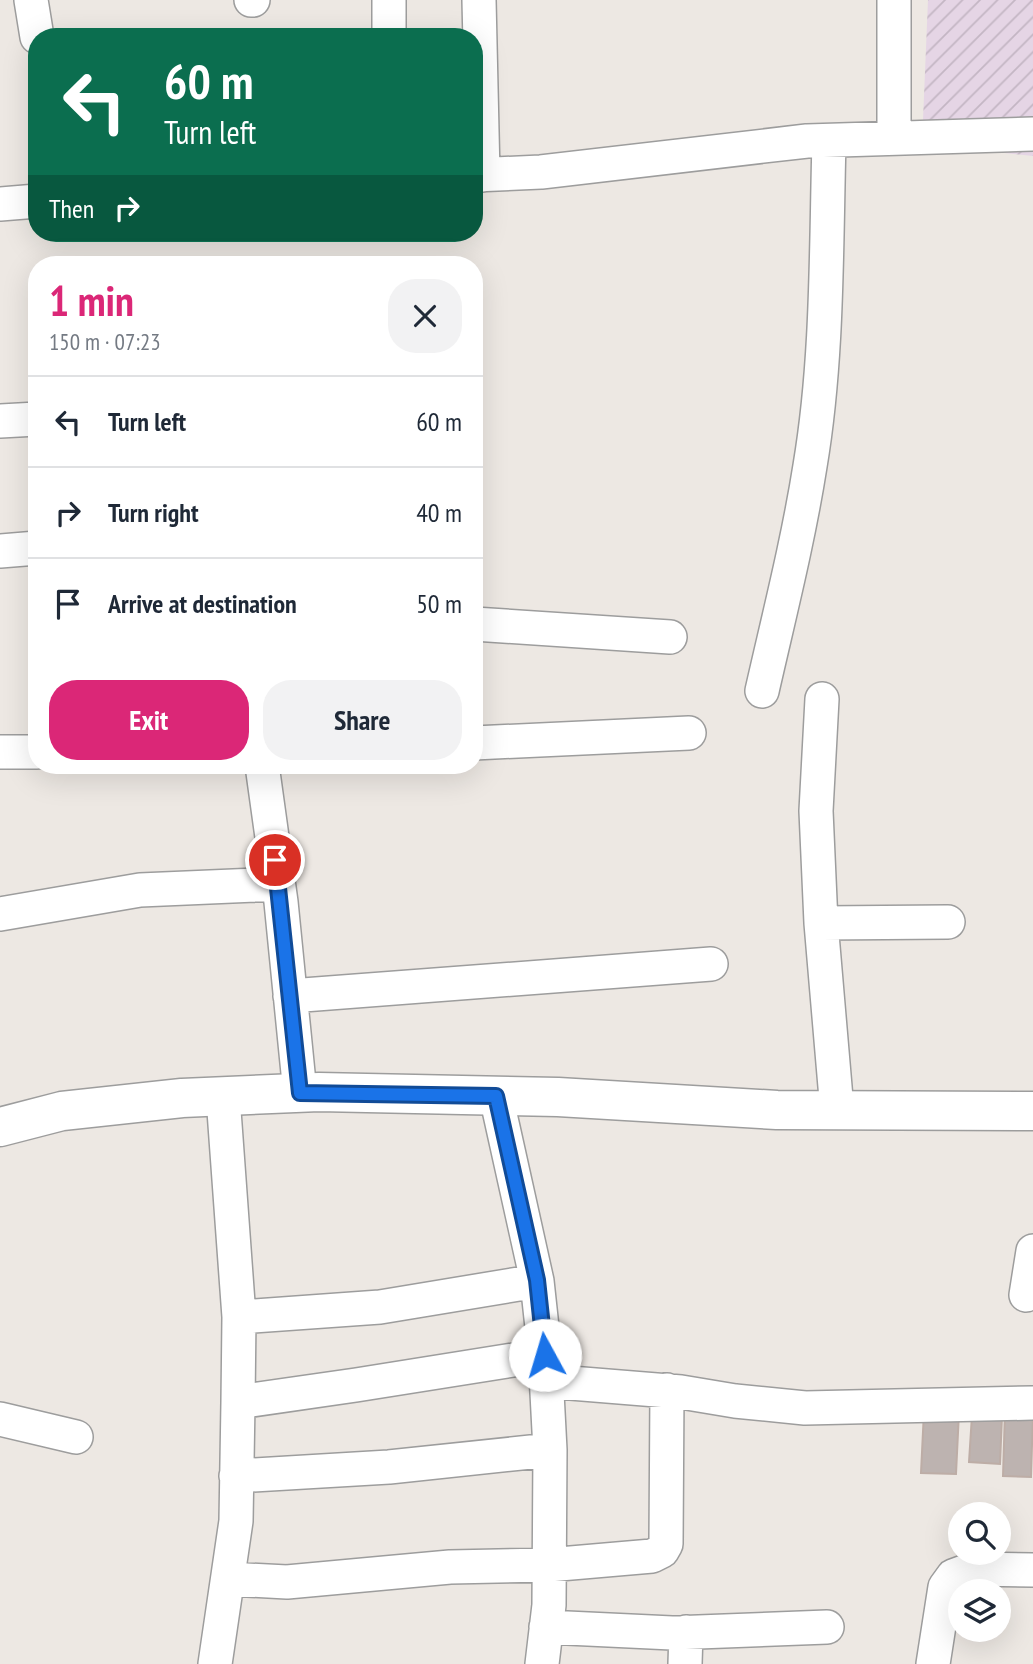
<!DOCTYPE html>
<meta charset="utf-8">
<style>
:root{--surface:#fff;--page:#f2f2f3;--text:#1f2937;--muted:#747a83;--line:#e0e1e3;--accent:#db2777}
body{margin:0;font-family:"PT Sans Narrow",sans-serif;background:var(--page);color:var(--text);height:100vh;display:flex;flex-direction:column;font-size:26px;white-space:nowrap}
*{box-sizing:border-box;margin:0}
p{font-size:23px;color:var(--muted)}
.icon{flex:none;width:38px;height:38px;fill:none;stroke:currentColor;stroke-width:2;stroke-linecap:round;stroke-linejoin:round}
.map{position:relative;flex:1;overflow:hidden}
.side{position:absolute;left:28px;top:256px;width:455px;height:518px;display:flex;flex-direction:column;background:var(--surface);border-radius:28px;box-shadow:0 7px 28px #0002}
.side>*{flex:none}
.hud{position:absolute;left:28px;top:28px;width:455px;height:214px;border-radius:28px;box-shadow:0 7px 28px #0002;background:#0b6e4f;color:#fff;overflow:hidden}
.controls{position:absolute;left:948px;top:1502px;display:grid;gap:14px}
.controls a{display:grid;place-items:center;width:63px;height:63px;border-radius:50%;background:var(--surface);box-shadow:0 7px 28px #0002;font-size:35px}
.pin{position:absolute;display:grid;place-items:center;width:60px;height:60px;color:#fff;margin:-30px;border:4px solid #fff;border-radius:50%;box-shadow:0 2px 7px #0007}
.me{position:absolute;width:77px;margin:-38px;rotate:354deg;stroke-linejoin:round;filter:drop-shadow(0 0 5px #0008)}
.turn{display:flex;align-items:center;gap:24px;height:147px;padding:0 21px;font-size:32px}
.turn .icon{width:91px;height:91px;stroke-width:2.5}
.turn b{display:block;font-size:49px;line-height:60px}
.then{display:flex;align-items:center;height:66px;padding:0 21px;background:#0003;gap:14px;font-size:26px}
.round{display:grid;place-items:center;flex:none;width:74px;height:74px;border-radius:28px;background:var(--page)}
.summary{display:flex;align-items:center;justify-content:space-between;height:119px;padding:0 21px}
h1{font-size:42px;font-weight:600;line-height:52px;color:var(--accent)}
.primary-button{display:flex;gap:14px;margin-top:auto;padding:14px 21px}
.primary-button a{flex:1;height:80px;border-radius:28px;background:var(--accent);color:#fff;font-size:28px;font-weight:600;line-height:80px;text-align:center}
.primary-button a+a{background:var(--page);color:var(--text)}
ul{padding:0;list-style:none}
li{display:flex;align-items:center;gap:21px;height:91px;padding:0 21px;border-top:2px solid var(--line)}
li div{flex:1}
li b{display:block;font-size:26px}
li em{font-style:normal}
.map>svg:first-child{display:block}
</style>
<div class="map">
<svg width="1033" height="1664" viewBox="0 0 1033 1664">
<defs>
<pattern id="industrial-furrows" width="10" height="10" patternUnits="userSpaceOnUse" patternTransform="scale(1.75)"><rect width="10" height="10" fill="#e5d5e5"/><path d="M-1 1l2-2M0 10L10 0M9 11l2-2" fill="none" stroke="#c4b6c4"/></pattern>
</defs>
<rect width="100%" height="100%" fill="#ede8e3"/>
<!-- industrial -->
<path fill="url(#industrial-furrows)" d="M928,0H1033V156L922,144Z"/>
<!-- building -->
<path fill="#bdb3b0" stroke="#bdada6" stroke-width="2" d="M924,1411L959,1412L956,1474L921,1473Z
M1005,1411L1033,1412L1031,1477L1003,1476Z
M972,1415L1002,1416L1000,1464L969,1462Z"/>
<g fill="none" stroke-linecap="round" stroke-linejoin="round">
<!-- minor casing -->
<g stroke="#9d9d9d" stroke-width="36">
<path id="minor" d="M31,0L37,37
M251,0H253
M389,0V37
M479,0L483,175
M894,138V0
M474,175L541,172L807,141L1033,134
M0,204L37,201
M0,421L37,419
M0,551L37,548
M474,624L670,637
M762,691C779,616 798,542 810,466C828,359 826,249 829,141
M822,699L816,811L821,923L837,1110
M474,743L689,733
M0,752H37
M262,765L281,902L300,1093
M0,914L140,890L278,884
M821,923L948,922
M290,996L711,964
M496,1096L537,1281L545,1355L550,1450L549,1605L542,1664
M1026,1295L1033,1251
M239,1317L380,1307L537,1281
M546,1381L681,1392L735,1401L805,1408L1033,1403
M238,1402L356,1385L545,1355
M0,1419L76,1437
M236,1476L389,1467L550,1450
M228,1579L287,1582L450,1567L548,1565L652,1556L662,1551L666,1544L667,1390
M546,1627L672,1633L827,1627
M215,1664L236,1521L238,1402L239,1317L223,1097
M685,1664L686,1632
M933,1664L945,1587L953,1576L972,1569L1033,1570"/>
</g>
<!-- tertiary casing -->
<g stroke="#9d9d9d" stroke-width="41">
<path id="tertiary" d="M0,1127L62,1111L182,1098L319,1092L558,1097L777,1110L1033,1111"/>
</g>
<!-- minor -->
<use href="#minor" stroke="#fff" stroke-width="33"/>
<!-- tertiary -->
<use href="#tertiary" stroke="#fff" stroke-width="38"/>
</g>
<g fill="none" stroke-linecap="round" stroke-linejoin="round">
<!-- route casing -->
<g stroke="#114b97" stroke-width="18">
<path id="route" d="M275,860L300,1093L496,1096L537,1280L545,1355"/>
</g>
<!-- route -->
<use href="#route" stroke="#1a73e8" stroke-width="12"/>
</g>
</svg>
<div class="controls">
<a><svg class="icon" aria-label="search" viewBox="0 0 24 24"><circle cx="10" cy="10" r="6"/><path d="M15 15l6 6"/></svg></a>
<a><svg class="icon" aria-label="layers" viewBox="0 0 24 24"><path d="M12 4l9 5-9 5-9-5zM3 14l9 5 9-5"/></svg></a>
</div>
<div class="pin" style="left:275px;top:860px;background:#d93025"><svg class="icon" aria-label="arrive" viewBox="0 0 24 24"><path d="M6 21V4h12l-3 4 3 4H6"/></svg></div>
<svg class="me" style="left:545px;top:1355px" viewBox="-20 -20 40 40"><circle r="19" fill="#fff"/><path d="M0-13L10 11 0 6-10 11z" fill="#1a73e8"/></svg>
<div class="hud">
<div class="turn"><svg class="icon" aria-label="left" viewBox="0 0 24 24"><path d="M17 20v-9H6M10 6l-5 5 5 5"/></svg><div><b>60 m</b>Turn left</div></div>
<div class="then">Then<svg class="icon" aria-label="right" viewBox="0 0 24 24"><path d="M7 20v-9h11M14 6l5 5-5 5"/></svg></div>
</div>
<section class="side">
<div class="summary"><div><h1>1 min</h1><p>150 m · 07:23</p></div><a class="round"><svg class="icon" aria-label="close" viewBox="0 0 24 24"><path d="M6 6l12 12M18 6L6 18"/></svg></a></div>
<ul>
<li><svg class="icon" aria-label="left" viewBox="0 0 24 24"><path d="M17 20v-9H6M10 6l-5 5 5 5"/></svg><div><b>Turn left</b></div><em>60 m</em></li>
<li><svg class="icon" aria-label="right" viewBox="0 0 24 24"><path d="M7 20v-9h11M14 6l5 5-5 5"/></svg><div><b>Turn right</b></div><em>40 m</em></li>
<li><svg class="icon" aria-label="arrive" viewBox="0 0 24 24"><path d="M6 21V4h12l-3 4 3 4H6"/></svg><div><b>Arrive at destination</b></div><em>50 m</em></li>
</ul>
<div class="primary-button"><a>Exit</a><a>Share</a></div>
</section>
</div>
